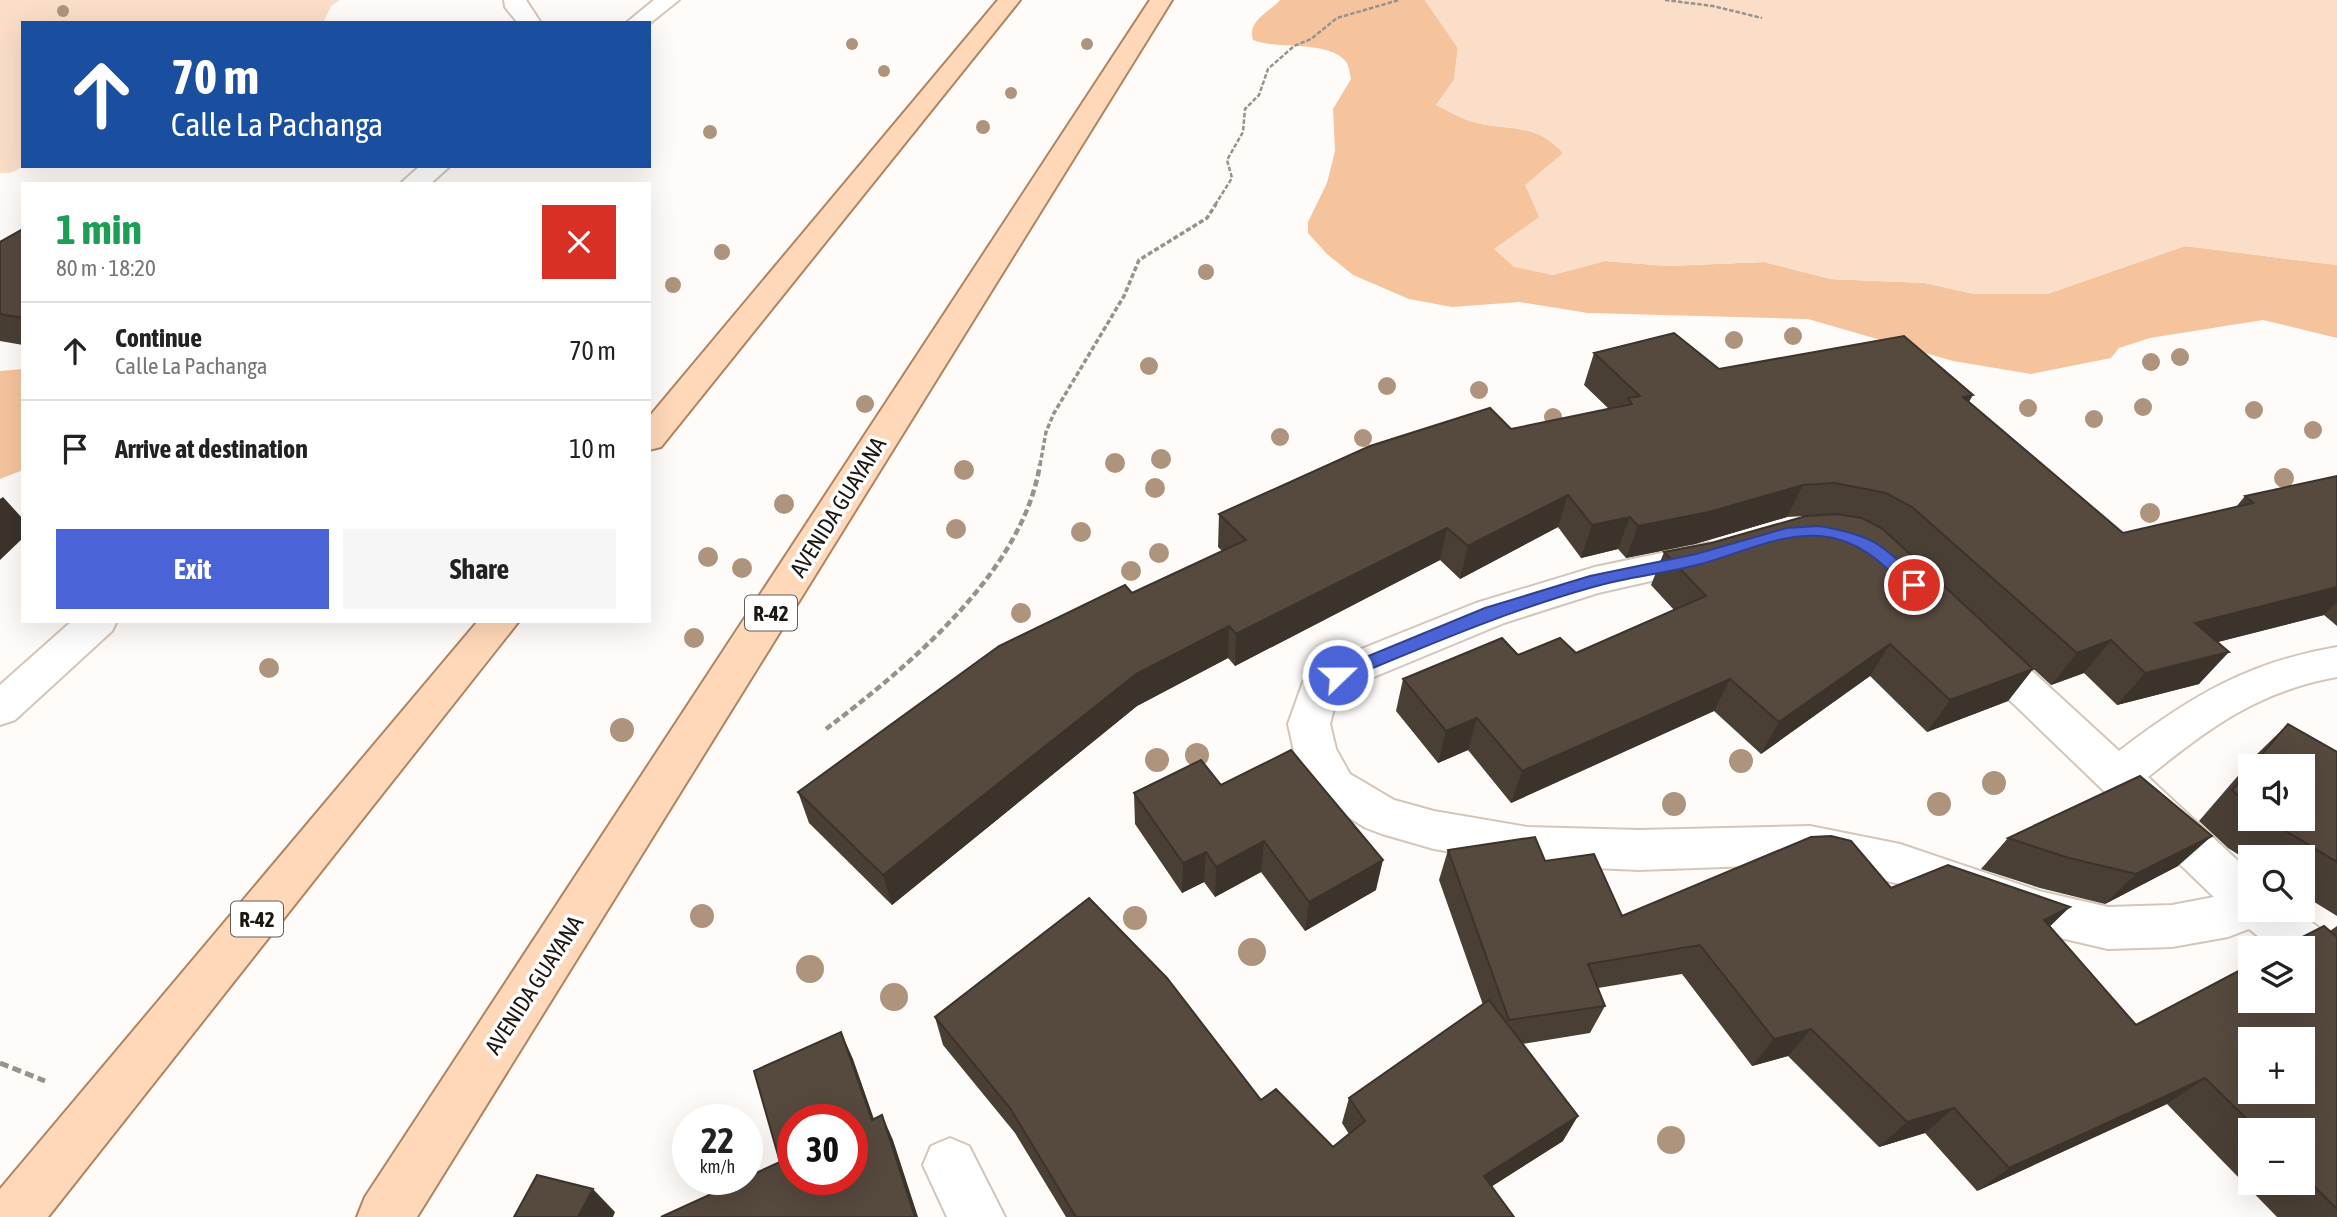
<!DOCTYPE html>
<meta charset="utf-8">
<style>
:root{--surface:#fff;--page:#f6f6f6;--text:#222;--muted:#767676;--line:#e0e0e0;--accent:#4a64d8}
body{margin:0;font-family:"Asap Condensed",sans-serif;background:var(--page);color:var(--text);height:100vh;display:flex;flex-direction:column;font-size:26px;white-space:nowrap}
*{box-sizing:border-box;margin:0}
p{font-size:23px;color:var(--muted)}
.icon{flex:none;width:38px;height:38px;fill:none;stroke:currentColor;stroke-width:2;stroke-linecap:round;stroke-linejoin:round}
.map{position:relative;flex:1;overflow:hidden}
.sheet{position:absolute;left:21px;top:182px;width:630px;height:441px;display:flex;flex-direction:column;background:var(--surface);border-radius:0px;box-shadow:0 7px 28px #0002}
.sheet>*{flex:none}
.hud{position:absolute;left:21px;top:21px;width:630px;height:147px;border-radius:0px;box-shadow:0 7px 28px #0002;background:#1a4fa0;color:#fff;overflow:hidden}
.buttons{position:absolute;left:2238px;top:754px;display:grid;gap:14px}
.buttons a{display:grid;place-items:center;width:77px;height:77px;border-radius:0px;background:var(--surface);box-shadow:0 7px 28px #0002;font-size:35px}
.speed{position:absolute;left:672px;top:1104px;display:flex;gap:14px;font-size:35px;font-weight:700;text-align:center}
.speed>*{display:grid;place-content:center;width:91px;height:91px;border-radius:50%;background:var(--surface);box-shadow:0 7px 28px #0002;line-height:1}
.speed small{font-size:18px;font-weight:400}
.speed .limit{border:10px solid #d22;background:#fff;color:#111}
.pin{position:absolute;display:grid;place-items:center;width:60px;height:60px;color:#fff;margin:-30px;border:4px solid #fff;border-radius:50%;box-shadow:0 2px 7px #0007}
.me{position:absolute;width:77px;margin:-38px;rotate:68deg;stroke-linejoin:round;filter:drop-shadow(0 0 5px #0008)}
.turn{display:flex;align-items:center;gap:24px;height:147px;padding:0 35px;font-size:32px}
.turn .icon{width:91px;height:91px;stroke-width:2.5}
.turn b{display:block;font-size:49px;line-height:60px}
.round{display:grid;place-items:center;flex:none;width:74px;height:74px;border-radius:0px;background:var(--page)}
.head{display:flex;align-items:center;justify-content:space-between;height:119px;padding:0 35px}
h1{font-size:42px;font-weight:700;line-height:52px;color:#1e9e55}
.button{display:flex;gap:14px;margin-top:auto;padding:14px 35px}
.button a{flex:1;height:80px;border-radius:0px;background:var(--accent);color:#fff;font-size:28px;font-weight:700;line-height:80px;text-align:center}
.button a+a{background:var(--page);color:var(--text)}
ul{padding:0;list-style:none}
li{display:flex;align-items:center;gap:21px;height:98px;padding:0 35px;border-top:2px solid var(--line)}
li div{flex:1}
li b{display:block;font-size:26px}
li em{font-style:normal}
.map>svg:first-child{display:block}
</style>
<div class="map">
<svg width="2337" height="1217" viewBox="0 0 2337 1217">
<rect width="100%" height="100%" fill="#fefbf8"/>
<!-- green -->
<path fill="#f5c49d" d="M1280,0H1425L1458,48L1454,80L1436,105C1449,111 1463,120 1477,123C1514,131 1536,123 1563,153L1539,217L1552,275L1605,261L1668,266L1764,262L1831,279L1925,283L1974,294H2047L2185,246L2337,265V338L2263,320L2150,338L2119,348L2111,358L2031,374L1953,361L1808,319L1588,313L1519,302L1452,307L1409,299L1353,275L1327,254L1308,233V222L1327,183L1335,151L1333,109L1351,79C1350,75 1349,67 1347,63C1331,39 1276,50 1253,40C1247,20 1269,13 1280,0Z
M23,369V470L0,479V371Z"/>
<!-- water -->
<path fill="#fadec8" d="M0,0H340L331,6L323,23H23V166H25L10,173H0Z
M1425,0H2337V265L2185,246L2047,294H1974L1925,283L1831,279L1764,262L1667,266L1605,261L1552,275L1514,267L1494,249L1539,217L1525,185L1563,153C1536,122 1513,131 1477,123C1463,120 1449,111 1436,105L1454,80L1458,48Z"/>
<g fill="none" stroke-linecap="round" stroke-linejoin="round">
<!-- minor casing -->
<g stroke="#d5c5b9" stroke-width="4">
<path id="minor" d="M504,0H526L541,23H518L505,7Z
M654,0H679L649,24L626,23Z
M420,166H450L430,184H400Z
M1709,543L1722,547L1728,556L1722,565L1598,593L1504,623L1352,686L1336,701L1330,724L1336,749L1350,774L1394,800L1434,811L1527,827L1639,830L1810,826L1900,844L2039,891L2108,907L2172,905L2214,897L1968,660L1962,649L1968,638L1982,634L1996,638L2119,751C2190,697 2248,662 2337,647V677C2258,691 2209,728 2148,777L2250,872V910H2296L2337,942V995L2320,988L2303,974V948H2273L2249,929L2228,937L2172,947L2108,949L2039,933L1900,884L1810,864L1639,870L1527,865L1434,849L1382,834L1366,828L1320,800L1294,751L1288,724L1303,682L1324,664L1476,603L1595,567Z
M72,621H117L112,631L15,720L0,725V685Z
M950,1138L969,1146L1005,1217H947L923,1165L931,1146Z"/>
</g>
<!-- major casing -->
<g stroke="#b08460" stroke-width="4">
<path id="major" d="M998,0H1020L661,447L649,450V417Z
M1150,0H1172L417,1217H357L365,1197Z
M478,621H519L48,1217H0V1189Z"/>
</g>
<!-- path-far3 -->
<path stroke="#96928e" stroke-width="2.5" stroke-dasharray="4.5 2" stroke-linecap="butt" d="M1665,0L1713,6L1762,18
M1215,205L1232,178L1227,160L1243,132L1245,109L1259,95L1268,69L1294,46L1311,39L1337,18L1399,0"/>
<!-- path-far2 -->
<path stroke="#96928e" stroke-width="3.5" stroke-dasharray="5 2.5" stroke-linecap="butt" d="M1040,465L1046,432L1054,413L1124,296L1139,260L1207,218L1216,204"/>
<!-- path-far1 -->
<path stroke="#96928e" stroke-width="4.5" stroke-dasharray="7 3.5" stroke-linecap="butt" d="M826,729C909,666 1023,572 1040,464"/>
<!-- path -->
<path stroke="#96928e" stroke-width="5" stroke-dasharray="9 4.5" stroke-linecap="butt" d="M0,1063L45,1081"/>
<!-- minor -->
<use href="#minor" fill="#fff" fill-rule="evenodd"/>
<!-- major -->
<use href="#major" fill="#ffd8b9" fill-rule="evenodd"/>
</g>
<!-- trees -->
<g fill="#ae947c">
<circle cx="63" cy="11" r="6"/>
<circle cx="852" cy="44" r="6"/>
<circle cx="1087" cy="44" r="6"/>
<circle cx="884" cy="71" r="6"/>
<circle cx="1011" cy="93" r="6"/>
<circle cx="983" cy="127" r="7"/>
<circle cx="710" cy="132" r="7"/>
<circle cx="722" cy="252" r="8"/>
<circle cx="1206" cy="272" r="8"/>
<circle cx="673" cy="285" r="8"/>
<circle cx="1793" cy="336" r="9"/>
<circle cx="1734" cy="340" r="9"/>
<circle cx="2180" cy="357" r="9"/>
<circle cx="2151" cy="362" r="9"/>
<circle cx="1149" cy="366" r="9"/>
<circle cx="1387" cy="386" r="9"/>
<circle cx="1479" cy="390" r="9"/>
<circle cx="865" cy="404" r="9"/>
<circle cx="2143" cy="407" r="9"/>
<circle cx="2028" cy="408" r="9"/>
<circle cx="2254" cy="410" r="9"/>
<circle cx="1553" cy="417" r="9"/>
<circle cx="2094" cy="419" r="9"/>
<circle cx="2313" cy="430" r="9"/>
<circle cx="1280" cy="437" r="9"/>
<circle cx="1363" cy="438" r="9"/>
<circle cx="1161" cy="459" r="10"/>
<circle cx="1115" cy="463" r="10"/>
<circle cx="964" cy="470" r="10"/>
<circle cx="2284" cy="478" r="10"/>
<circle cx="1155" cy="488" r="10"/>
<circle cx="784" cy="504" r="10"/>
<circle cx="2150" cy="513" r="10"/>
<circle cx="956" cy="529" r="10"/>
<circle cx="1081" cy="532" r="10"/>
<circle cx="1159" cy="553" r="10"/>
<circle cx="708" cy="557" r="10"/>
<circle cx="742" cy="568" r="10"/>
<circle cx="1131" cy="571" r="10"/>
<circle cx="1021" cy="613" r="10"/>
<circle cx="694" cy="638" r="10"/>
<circle cx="269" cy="668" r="10"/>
<circle cx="622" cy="730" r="12"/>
<circle cx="1197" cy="755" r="12"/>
<circle cx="1157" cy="760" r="12"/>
<circle cx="1741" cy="761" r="12"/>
<circle cx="1994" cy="783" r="12"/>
<circle cx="1674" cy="804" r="12"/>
<circle cx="1939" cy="804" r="12"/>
<circle cx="702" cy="916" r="12"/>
<circle cx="1135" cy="918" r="12"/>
<circle cx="1252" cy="952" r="14"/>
<circle cx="810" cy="969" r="14"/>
<circle cx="894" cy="997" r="14"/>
<circle cx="1671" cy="1140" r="14"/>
</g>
<!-- wall -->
<path fill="#4a3f35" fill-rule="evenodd" d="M23,229V345L0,341V242Z
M1594,353L1719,369L1969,403L2123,533L2236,507L2245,496L2337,476V626L2324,615L2217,642L2199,684L2117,705L2084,673L2051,685L1943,586L2033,669L2008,701L1927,732L1870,676L1761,754L1714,711L1511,803L1468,750L1438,763L1396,711L1403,679L1518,655L1576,653L1674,610L1651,585L1664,552L1711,543L1805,516L1787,517L1695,544L1626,558L1618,549L1581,558L1558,527L1460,579L1440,560L1235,666L1228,658L1137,706L892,905L809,823L798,792L1132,593L1222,551L1218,547L1219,514L1511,429L1609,409L1584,385Z
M2288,724L2337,752V916L2303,895V858H2250V862L2228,848L2199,821L2255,756ZM2250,766H2303V819H2250Z
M1221,785L1376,890L1305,931L1261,872L1215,897L1204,882L1182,893L1135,824L1134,793Z
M2008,838L2178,866L2105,904L2040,888L1981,869Z
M1448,850L1545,861L1622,916L1891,888L2050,927L2136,1025L2330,931L2337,926V1217H2277L2167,1104L1977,1191L1925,1133L1879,1147L1788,1056L1752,1066L1682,974L1598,988L1605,1006L1590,1033L1522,1044L1563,1141L1492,1186L1514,1217H1066L1015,1133L943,1045L935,1017L1261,1100L1333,1147L1349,1134L1342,1123L1349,1098L1483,1005L1439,880ZM2250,1130H2303V1183H2250Z"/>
<!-- shaded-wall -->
<path fill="#3c332b" d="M1973,395L1954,428L1963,397Z
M1803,485L1787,517L1695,544L1626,558L1638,526Z
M1568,495L1558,527L1460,579L1468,546Z
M3,497L23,519V538L0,560V499Z
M1630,517L1618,549L1581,558L1592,525Z
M1447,528L1440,560L1235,666L1236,634Z
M2337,587V602L2324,615L2167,655L2195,623Z
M1229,626L1228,658L1137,706L892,905L883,875L1136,674Z
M2111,640L2084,673L2051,685L2077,653Z
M1890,644L1870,676L1761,754L1779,722Z
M2229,652L2199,684L2117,705L2145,673Z
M2033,669L2008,701L1927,732L1950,700Z
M1730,679L1714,711L1511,803L1522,771Z
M1477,718L1468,750L1438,763L1446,731Z
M2212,836L2178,866L2105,904L2136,874Z
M1264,841L1261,872L1215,897L1216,867Z
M1206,852L1204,882L1182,893L1183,863Z
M1383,860L1376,890L1305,931L1309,902Z
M2070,907L2040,936L2044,920Z
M1811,1029L1788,1056L1752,1066L1774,1039Z
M841,1032L853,1059L883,1145L872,1120Z
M2205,1078L2167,1104L1977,1191L2009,1168Z
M1954,1108L1925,1133L1879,1147L1907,1122Z
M882,1115L893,1140L918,1217H915Z
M1578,1116L1563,1141L1472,1199L1484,1176Z
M593,1189L615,1212L613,1217H578Z"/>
<!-- building -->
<path fill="#56493e" stroke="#3c332b" stroke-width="2" fill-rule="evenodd" d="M23,229V318L0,314V242Z
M1674,333L1719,369L1904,336L1973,395L1963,397L2123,533L2253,503L2245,496L2337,476V587L2195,623L2229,652L2145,673L2111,640L2077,653L1912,507L1886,493L1835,483L1803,485L1709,512L1638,526L1630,517L1592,525L1568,495L1468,546L1447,528L1236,634L1229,626L1136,674L883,875L798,792L999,646L1125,585L1132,593L1246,540L1219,514L1370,446L1490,408L1511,429L1632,404L1628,398L1640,396L1594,353Z
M1836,514L1862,518L1883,529L2033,669L1950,700L1890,644L1779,722L1730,679L1522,771L1477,718L1446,731L1403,679L1502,638L1518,655L1560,638L1576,653L1706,596L1664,552L1711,543L1806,516Z
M2288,724L2337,752V862L2266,819H2303V766H2252Z
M1291,750L1383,860L1309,902L1264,841L1216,867L1206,852L1183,863L1134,793L1201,760L1221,785Z
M2250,769V807L2232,790Z
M2140,776L2212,836L2136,874L2069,858L2008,838Z
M1831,836L1851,841L1891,888L1948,865L2070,907L2044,920L2136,1025L2250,965V1001H2303V948H2281L2324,926L2337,937V1209L2303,1175V1130H2258L2205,1078L2009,1168L1954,1108L1907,1122L1811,1029L1774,1039L1700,945L1588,964L1605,1006L1509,1020L1448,850L1535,837L1545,861L1594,854L1622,916L1811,837ZM2250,1040H2303V1092H2250Z
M1089,898L1167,978L1261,1100L1276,1089L1333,1147L1365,1121L1349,1098L1489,1000L1578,1116L1484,1176L1514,1217H1076L1010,1108L935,1017Z
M841,1032L872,1120L882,1115L915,1217H661L742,1180H747V1177L780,1162L754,1071ZM793,1120H852V1180H793Z
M537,1175L593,1189L578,1217H514Z"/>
<!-- route -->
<path fill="#4a64d8" stroke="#30418c" stroke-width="2" d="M1819,526C1873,535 1881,544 1920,581V589H1909C1882,563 1859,539 1820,536C1779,533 1736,555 1697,565C1662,574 1626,577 1593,587C1507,611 1426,646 1344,680L1338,682L1330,675L1332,671L1485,608L1590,576L1696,554L1787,528Z"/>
<g text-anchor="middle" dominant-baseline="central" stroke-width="7" stroke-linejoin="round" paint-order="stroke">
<!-- shield labels -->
<g fill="#fff" stroke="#615d59" stroke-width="2">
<rect x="745" y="595.5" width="52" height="35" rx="5"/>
<rect x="231" y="901.5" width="52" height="35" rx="5"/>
</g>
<g font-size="21" font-weight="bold" fill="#1d1712">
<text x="771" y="613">R-42</text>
<text x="257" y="919">R-42</text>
</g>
<!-- street labels -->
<g font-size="23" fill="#1d1712" stroke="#fff">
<text transform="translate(838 507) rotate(-58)">AVENIDA GUAYANA</text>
<text transform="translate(534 985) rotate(-57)">AVENIDA GUAYANA</text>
</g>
</g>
</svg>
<div class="buttons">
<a><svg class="icon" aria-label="sound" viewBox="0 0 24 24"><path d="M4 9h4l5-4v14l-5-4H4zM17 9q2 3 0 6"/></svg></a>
<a><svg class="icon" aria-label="search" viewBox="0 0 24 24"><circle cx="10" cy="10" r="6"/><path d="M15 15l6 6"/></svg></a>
<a><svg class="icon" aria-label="layers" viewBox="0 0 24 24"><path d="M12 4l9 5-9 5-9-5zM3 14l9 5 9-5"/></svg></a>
<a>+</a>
<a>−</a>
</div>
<div class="speed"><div>22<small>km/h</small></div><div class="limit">30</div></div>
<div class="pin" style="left:1914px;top:585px;background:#d93025"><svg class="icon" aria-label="arrive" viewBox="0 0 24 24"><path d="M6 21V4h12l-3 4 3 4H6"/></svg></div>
<svg class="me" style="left:1338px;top:675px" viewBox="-20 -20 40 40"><circle r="17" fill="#4a64d8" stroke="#fff" stroke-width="3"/><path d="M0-11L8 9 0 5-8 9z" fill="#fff"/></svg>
<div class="hud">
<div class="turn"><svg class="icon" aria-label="ahead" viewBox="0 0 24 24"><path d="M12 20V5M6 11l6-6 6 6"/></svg><div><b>70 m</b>Calle La Pachanga</div></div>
</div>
<section class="sheet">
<div class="head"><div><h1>1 min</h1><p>80 m · 18:20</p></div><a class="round" style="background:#d93025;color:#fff"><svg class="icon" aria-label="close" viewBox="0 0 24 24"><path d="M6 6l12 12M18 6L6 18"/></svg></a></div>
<ul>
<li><svg class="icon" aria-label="ahead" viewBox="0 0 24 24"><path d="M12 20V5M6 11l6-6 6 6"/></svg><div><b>Continue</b><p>Calle La Pachanga</p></div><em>70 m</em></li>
<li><svg class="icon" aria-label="arrive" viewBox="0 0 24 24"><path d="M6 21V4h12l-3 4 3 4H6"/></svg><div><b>Arrive at destination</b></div><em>10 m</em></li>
</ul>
<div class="button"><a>Exit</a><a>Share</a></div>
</section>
</div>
